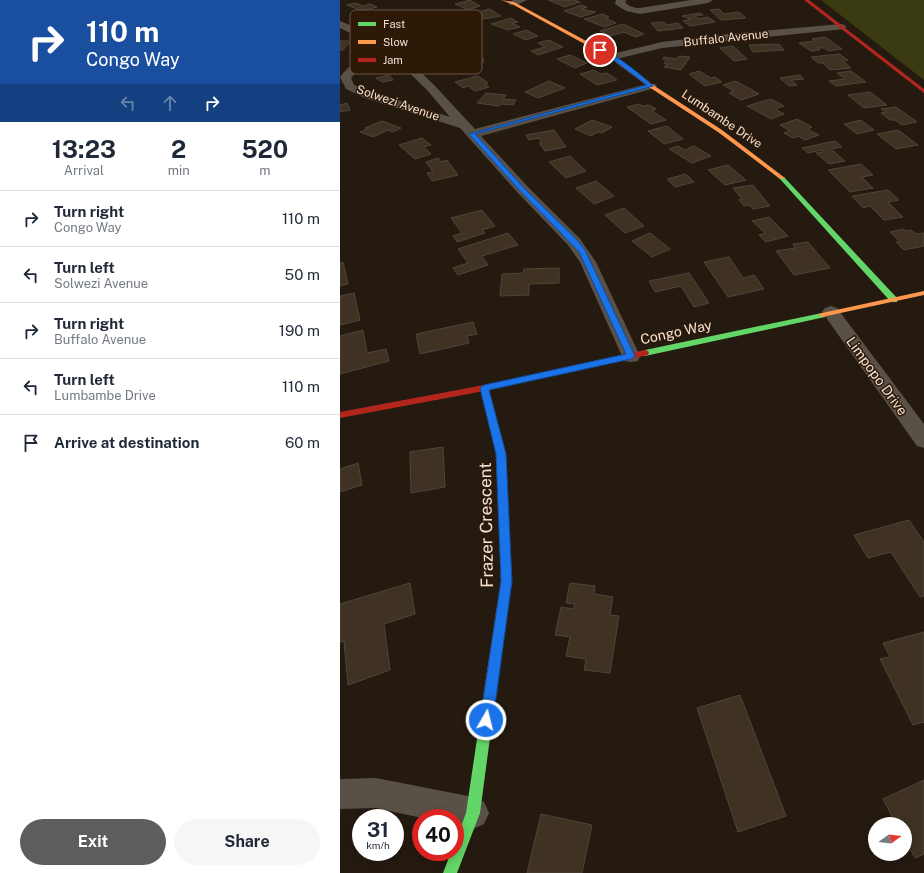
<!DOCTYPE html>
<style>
:root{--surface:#fff;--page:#f6f6f7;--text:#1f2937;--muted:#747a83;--line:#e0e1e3;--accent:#5d5d60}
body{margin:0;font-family:"Public Sans",sans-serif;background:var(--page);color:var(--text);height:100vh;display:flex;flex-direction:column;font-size:15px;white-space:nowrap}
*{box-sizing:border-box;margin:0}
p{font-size:13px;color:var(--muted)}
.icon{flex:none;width:22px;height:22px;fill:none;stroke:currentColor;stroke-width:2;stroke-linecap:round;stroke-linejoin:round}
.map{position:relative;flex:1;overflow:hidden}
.details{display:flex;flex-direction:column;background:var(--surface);width:340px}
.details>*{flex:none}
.hud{background:#1a4fa0;color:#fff;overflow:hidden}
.needle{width:26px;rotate:75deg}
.buttons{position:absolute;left:528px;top:817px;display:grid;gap:8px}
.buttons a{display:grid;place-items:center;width:44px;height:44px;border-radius:50%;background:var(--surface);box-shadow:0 2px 10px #0003;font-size:20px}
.speed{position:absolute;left:12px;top:809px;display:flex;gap:8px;font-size:20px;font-weight:700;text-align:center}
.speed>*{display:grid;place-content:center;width:52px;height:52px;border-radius:50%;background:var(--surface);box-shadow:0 2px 10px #0003;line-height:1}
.speed small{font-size:10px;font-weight:400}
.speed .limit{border:6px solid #d22;background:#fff;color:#111}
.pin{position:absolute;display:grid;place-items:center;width:34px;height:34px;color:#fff;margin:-17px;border:2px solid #fff;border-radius:50%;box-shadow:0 1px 4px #0007}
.me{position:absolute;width:44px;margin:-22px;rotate:8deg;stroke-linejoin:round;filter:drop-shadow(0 0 3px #0008)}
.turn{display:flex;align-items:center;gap:14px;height:84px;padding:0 20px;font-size:18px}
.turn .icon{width:52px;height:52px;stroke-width:2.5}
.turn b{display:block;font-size:28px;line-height:34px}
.lanes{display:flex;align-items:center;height:38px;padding:0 20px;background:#0003;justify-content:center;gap:20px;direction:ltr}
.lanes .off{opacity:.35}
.eta{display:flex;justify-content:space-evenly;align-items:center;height:68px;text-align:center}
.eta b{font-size:24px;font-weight:700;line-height:28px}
.cta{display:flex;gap:8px;margin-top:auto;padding:8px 20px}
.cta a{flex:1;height:46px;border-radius:24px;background:var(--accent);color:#fff;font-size:16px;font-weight:700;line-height:46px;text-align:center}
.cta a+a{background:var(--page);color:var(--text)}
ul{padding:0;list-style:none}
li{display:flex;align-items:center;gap:12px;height:56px;padding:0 20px;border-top:1px solid var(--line)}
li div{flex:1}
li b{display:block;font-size:15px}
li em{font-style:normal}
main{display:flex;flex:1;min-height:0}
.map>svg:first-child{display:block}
</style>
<main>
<section class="details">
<div class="hud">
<div class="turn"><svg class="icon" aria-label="right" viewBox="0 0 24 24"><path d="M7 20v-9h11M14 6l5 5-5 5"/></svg><div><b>110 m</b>Congo Way</div></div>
<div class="lanes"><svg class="icon off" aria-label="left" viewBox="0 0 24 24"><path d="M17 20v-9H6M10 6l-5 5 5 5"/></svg><svg class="icon off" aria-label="ahead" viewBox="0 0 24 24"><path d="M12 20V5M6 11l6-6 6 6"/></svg><svg class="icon" aria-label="right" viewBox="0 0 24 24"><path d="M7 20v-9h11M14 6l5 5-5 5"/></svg></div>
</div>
<div class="eta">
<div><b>13:23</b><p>Arrival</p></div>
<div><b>2</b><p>min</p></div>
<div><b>520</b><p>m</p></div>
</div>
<ul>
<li><svg class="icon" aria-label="right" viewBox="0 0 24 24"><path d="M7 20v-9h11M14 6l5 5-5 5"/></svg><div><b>Turn right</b><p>Congo Way</p></div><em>110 m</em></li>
<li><svg class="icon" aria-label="left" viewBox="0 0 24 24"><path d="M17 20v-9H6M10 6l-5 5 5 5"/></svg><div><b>Turn left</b><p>Solwezi Avenue</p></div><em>50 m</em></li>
<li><svg class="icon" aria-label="right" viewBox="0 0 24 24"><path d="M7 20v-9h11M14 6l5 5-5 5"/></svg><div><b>Turn right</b><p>Buffalo Avenue</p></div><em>190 m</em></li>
<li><svg class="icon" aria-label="left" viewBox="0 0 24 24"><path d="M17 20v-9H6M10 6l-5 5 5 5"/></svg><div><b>Turn left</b><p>Lumbambe Drive</p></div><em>110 m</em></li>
<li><svg class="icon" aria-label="arrive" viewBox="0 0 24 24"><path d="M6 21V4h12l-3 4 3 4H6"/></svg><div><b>Arrive at destination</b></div><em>60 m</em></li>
</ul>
<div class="cta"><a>Exit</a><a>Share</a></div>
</section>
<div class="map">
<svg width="584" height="873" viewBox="0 0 584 873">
<rect width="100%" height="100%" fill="#251a10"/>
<!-- green -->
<path fill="#3a3b10" d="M481,0H584V80Z"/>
<!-- building -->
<path fill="#3f3222" stroke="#4e453c" d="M130,0L140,6L128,10L115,4Z
M208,0H234L240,2L225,7Z
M15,3L23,6L30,4L37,7L22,11L7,5Z
M241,5L247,7L241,9L256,12L241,17L224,11Z
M150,9L161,16L143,19L138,16L142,15L137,12Z
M379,9L384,14L399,12L406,18L381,20L370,10Z
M360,13L363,15L355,16L359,19L368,17L375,22L350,26L343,21L351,19L342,16Z
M263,14L269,17L265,18L276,23L264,27L244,19Z
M171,18L178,22L172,23L180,27L168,30L151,24Z
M324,22L326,25L338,23L343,28L318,31L311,23Z
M283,24L304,34L295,37L284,32L270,36L260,31Z
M186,30L198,36L186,40L173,34Z
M485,37L502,49L489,51L484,48H478L480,50L471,51L459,43L475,41L472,39Z
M209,40L223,47L198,55L191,51L205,47L198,43Z
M0,41H11L3,50H0Z
M435,44L440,45L444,50L413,52L409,45Z
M393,46L407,59L394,61L380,48Z
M499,54L508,60L503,61L511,68L490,70L483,63H478L471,57Z
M230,55L247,63L235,68L217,59Z
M339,56L350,57L341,70L324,67L327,64L324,63L327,60L323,59L324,57L337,59Z
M117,58L144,59L142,64H131L128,69H111Z
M254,70L261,74L267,73L277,80L257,85L240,74Z
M359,71L371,78L375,77L382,82L365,86L349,74Z
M511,71L526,82L496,86L489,81L505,79L497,73Z
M49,75L53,80L42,82L36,78Z
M460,75L464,79L451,80L457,85L449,86L440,78Z
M138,76L148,83L145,84L149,87L135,91L128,86L123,88L115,82Z
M209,81L225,88L198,98L185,92Z
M396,81L419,94L401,100L389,93L394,91L383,85Z
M530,92L547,105L524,108L508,95Z
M146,93L166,95L163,99L176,100L173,105L161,104L159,106L137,103Z
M431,99L444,106L435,109L444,114L431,119L407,106Z
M7,103L10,110L0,112V105Z
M299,104L303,106L309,105L316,109L312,111L326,120L311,124L287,107Z
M556,107L577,122L562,125L555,120H550L541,113L546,112L541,109Z
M457,119L472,127L467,129L479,135L465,140L458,136L453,138L444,133L450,131L440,125Z
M252,120L272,127L262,133L258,132L251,136L235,129Z
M521,120L534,130L517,134L504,124Z
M42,121L61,128L53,132L48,130L33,137L20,132L27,129L25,128Z
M327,126L343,139L324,144L308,131Z
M214,130L226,147L205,151L199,143H202L199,138L189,140L186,135Z
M558,130L578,145L556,149L537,134Z
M82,138L91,145L84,147L91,154L75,159L59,145Z
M495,141L502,147L491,149L505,161L489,164L476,153L483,152L482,150L468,153L462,148Z
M338,146L345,150L354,146L371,156L352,163L329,149Z
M230,156L246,171L226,178L209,162Z
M98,158L101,162L107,160L118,175L92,181L87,173L93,172L86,162Z
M521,164L533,175L522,177L533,188L510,192L488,170Z
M388,165L406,180L385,185L368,170Z
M346,174L354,182L335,187L327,179Z
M256,181L274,196L254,204L236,188Z
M413,185L430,206L413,209L410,205L404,206L399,200L402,199L393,188Z
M548,190L559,200L548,202L563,217L544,220L530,206L523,208L512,196Z
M284,208L304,226L285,233L265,215Z
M142,210L155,226L142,230L145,233L117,242L113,236L122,233L111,218Z
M429,217L448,236L426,242L419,235L425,233L412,221Z
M564,229L565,231L571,230L576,234L584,233V246L564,250L556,242H560L550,232Z
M168,233L178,245L142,256L148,265L118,275L113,268L128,263L118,249Z
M310,233L330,249L312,257L292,241Z
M468,242L490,268L454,275L436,251L455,248L453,244Z
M389,257L403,278L414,275L424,289L388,297L364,262Z
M3,262L8,284L0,286V263Z
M219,268V283L189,284V295L160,296L162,274L183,273L184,269Z
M349,273L369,303L354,307L341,286L315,292L309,281Z
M14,293L20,320L0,325V296Z
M133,322L137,334L127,336L129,343L80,354L76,334Z
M23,330L27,353L46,349L49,361L0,374V336Z
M103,447L105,487L71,493L70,452Z
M18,463L22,485L0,492V469Z
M569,520L584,542V596L580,597L551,552L528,558L514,535Z
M70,583L75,614L44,624L50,670L8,685L4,641L0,642V604Z
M230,583L255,586L254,594L273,597L270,615L279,616L270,673L244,670L246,659L226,656L230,637L215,635L221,607L233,609L235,604L226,603Z
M584,632V723L583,722L573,725L540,659L550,657L543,643Z
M400,695L446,816L398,832L357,708Z
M584,780V854L575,858L565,840V824H556L543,799Z
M201,814L252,825L242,873H187Z"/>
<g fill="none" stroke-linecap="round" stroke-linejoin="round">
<!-- street -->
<path fill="#595148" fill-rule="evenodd" d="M173,0H187L176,5H170L168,3Z
M276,0H287L285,2C288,6 294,8 300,8L351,0H373L368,3L300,14L286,11L275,4Z
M0,21L31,34L56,48L95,86L135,129L307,84H315L317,86L315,88L141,136L188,187L240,239L256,262L300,356L298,361L291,362L284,361L282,356L240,262L228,245L178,193L120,128L25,98L6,89L0,77C11,62 26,55 43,49L0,28ZM50,54L87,90L110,117L33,92L14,85L11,78C21,66 35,60 50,54Z
M501,24L505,25L506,27L505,29L322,48L272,60L267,57L268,55L322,42L388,34Z
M491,306L497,308L584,424V448L577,446L485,316L482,312L485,308Z
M36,778L133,797L144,802L149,813L144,824L133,829L115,825V818H82L36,808L0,809V779Z"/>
<!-- fast -->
<path fill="#63d668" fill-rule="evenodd" d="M440,177H444L557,298V302H551L440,179Z
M482,313L486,315L485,317L305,356L301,353L305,350Z
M151,679L155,681L157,685L140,813L117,873H103L111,852H115V842L126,813L145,685L147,681Z"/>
<!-- slow -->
<path fill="#ff974d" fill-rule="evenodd" d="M161,0L174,2L274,56L313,85L382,130L445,178L440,179L378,132L309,87L270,58L172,4Z
M584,291V295L482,317L478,315L482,313Z
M144,385L148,388L166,454L171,581L157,685L155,689L151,691L147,689L145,685L161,581L156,454L140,388Z"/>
<!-- jam -->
<path fill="#b3261e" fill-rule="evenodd" d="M464,0H469L584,89V93Z
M305,350L308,351L309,353L308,355L144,391L0,418V412L144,385Z"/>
</g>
<!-- route -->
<path fill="#1a73e8" stroke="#114b97" d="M258,49C270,49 304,77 313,86L135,134L185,189L237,240L245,250L295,356L291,359L149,390L166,454L172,581L153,720L151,725L146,727L142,725L140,720L161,581L156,454L140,388L144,385L286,354L239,252L181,192L129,134L307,85L271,58L258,51Z"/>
<g text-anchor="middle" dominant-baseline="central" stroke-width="3" stroke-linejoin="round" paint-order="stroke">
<!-- far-street labels -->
<g font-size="12" fill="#f0e2d6" stroke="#2e1907">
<text transform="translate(386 38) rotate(-6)">Buffalo Avenue</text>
<text transform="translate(58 103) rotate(19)">Solwezi Avenue</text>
<text transform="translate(382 119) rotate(34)">Lumbambe Drive</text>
</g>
<!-- street labels -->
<g font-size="14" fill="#f0e2d6" stroke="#2e1907">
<text transform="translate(336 332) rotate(-12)">Congo Way</text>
<text transform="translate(537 376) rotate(54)">Limpopo Drive</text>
</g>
<!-- near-street labels -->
<g font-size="17" fill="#f0e2d6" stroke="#2e1907">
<text transform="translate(146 525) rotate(-91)">Frazer Crescent</text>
</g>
</g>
<!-- legend -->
<rect x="10" y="10" width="132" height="64" rx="6" fill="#2e1907" stroke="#685545" stroke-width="1"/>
<rect x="18" y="22" width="18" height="4" fill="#63d668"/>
<rect x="18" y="40" width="18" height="4" fill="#ff974d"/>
<rect x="18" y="58" width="18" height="4" fill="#b3261e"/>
<g font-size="11" fill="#f0e2d6">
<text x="43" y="28">Fast</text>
<text x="43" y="46">Slow</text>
<text x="43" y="64">Jam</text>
</g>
</svg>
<div class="buttons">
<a><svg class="needle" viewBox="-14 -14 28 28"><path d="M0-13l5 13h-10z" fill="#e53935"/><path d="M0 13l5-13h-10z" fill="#747a83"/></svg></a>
</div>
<div class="speed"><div>31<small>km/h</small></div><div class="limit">40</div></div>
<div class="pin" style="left:260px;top:50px;background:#d93025"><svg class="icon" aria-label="arrive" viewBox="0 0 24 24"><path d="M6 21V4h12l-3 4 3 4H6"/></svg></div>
<svg class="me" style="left:146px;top:720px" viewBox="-20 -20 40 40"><circle r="17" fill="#1a73e8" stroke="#fff" stroke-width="3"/><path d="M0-11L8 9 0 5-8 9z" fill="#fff"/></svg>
</div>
</main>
